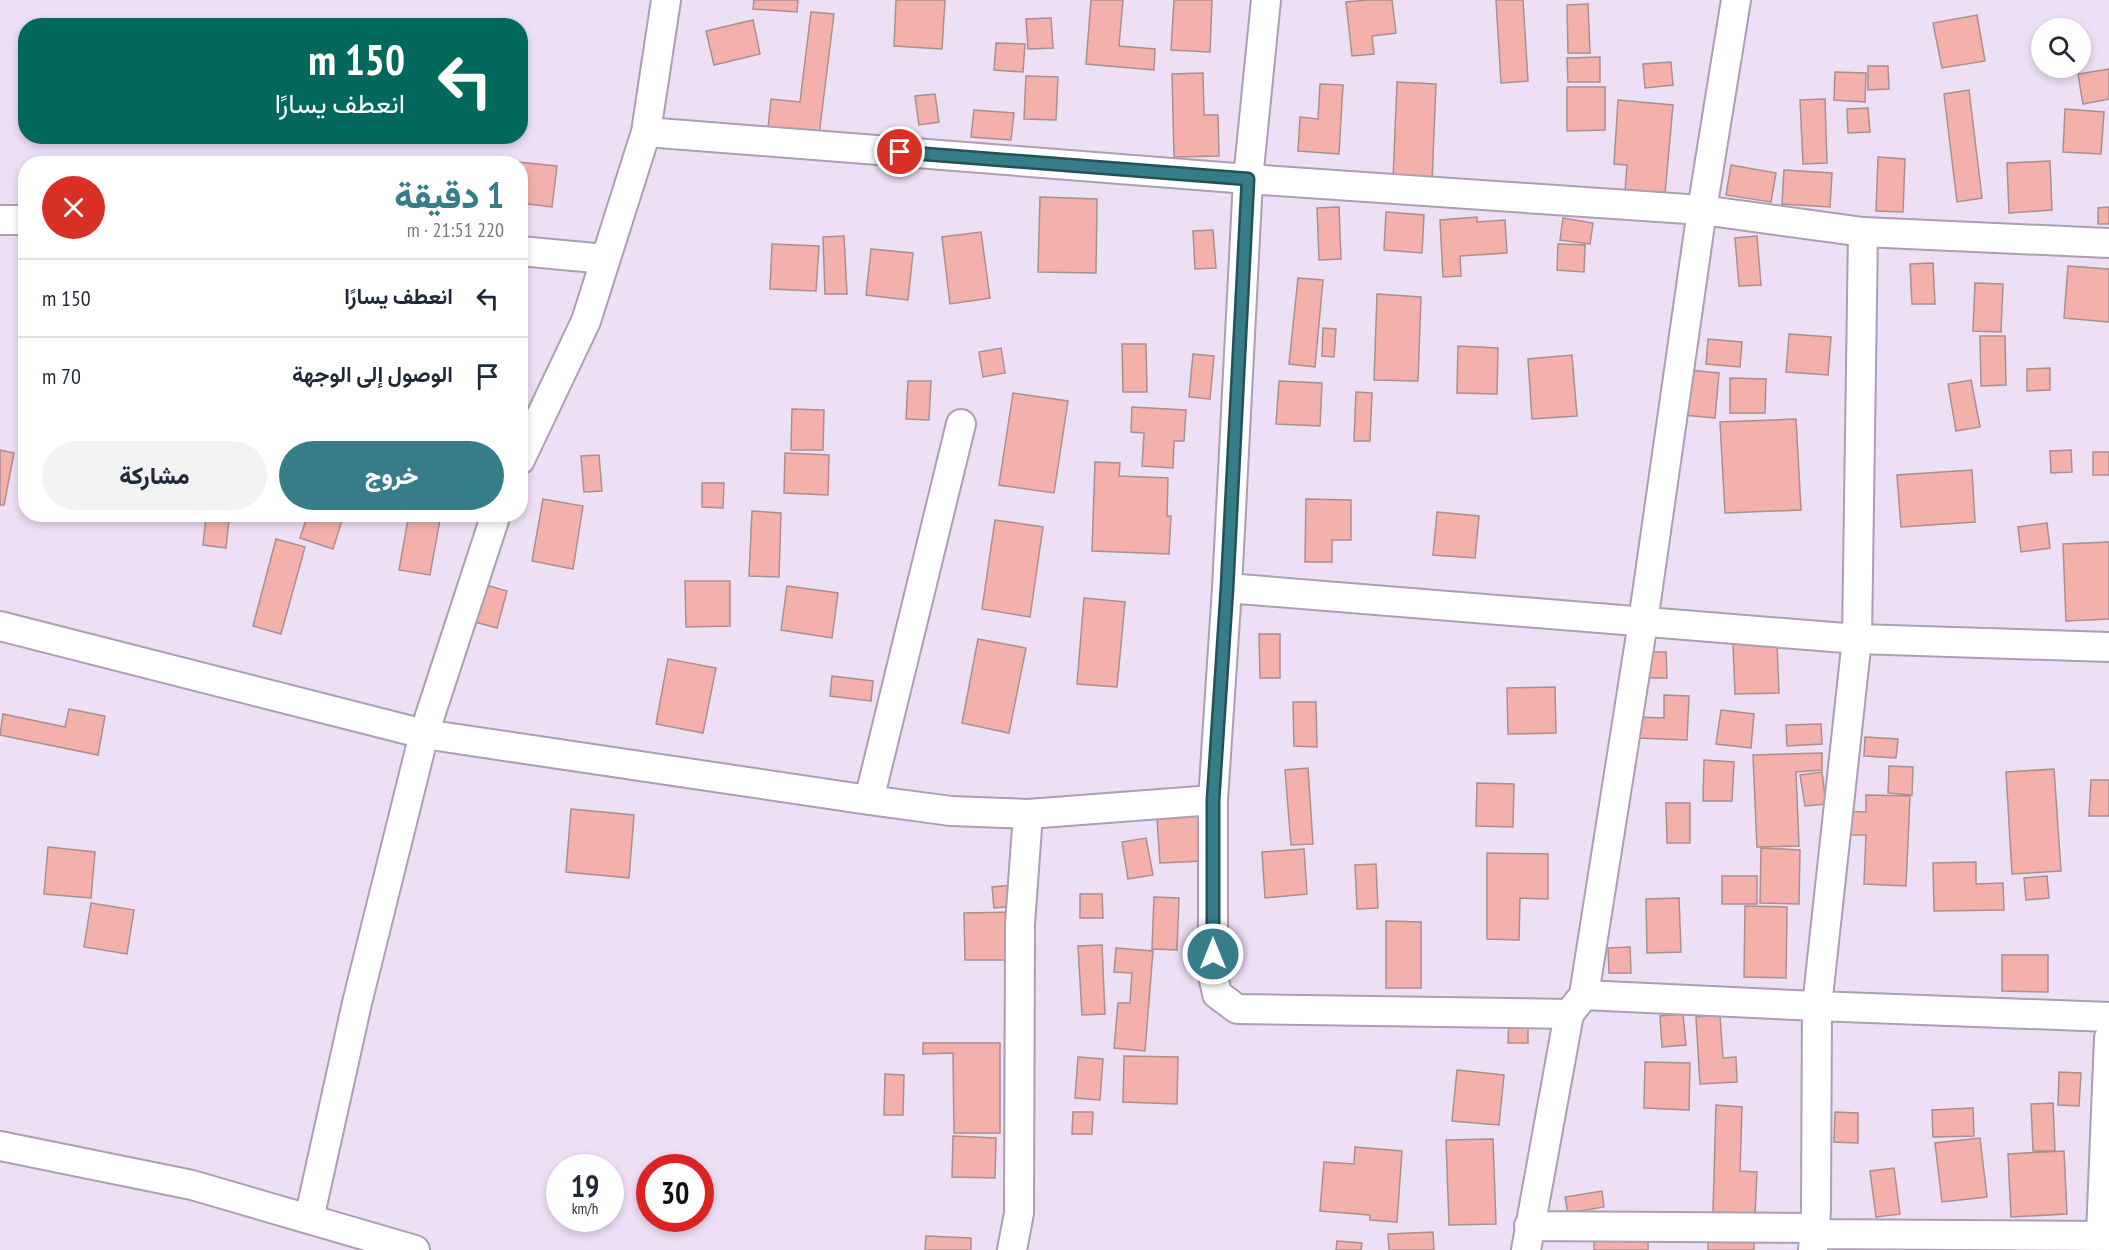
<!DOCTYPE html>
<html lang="ar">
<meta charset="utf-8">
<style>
:root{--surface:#fff;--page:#f2f2f3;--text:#1f2937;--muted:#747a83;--line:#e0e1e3;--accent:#377d89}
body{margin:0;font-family:"PT Sans Narrow",Vazirmatn,sans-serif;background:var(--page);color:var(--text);direction:rtl;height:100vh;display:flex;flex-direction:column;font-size:22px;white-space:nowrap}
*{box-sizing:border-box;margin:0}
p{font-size:20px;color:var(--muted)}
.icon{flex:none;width:33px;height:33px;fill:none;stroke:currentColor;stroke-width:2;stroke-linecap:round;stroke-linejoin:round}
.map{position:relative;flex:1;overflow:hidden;direction:ltr}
.panel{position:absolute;left:18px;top:156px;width:510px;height:366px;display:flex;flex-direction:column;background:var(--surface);border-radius:24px;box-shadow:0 3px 9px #0003;direction:rtl}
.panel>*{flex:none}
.guide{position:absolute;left:18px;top:18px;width:510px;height:126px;border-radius:24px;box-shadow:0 3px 9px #0003;direction:rtl;background:#00695c;color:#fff;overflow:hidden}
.buttons{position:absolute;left:2031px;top:18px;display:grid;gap:12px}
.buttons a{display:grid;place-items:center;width:60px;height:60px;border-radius:50%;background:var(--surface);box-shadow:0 3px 9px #0003;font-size:30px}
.speed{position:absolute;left:546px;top:1154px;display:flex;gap:12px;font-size:30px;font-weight:700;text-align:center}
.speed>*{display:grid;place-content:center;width:78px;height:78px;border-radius:50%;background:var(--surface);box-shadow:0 3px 9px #0003;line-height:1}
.speed small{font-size:15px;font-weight:400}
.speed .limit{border:9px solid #d22;background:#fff;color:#111}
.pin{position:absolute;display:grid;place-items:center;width:51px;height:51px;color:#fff;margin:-26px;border:3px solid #fff;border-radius:50%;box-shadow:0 2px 6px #0007}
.me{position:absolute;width:66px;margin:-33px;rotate:0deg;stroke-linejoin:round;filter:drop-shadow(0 0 4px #0008)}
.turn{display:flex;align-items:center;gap:21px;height:126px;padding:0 24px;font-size:27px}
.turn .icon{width:78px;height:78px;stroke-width:2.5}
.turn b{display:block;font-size:42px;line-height:51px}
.round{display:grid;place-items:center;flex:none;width:63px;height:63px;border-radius:32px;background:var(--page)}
.overview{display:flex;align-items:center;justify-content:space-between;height:102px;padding:0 24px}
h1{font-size:36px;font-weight:800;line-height:45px;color:var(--accent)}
.primary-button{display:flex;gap:12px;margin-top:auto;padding:12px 24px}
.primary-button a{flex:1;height:69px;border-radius:36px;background:var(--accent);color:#fff;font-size:24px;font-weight:800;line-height:69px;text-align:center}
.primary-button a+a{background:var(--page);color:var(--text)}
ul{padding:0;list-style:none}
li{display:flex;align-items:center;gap:18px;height:78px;padding:0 24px;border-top:2px solid var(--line)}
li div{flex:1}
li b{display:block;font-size:22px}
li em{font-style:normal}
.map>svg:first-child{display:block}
</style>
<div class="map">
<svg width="2109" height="1250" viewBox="0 0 2109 1250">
<rect width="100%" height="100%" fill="#eddff5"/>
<!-- building -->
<path fill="#f4b1ac" stroke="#aa8f8d" stroke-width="1.5" d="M754,0H798L797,12L753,9Z
M896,0H945L942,49L894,46Z
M1091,0H1123L1119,46L1155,49L1154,70L1086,64Z
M1174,0H1212L1210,52L1171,50Z
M1367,0H1392L1396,33L1372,36L1374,54L1352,56L1346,2Z
M1496,0H1523L1528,81L1501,83Z
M1588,4L1590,53H1568L1567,5Z
M811,12L834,14L819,135L768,128L771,99L800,102Z
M1977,15L1985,61L1942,68L1933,23Z
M1051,18L1053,48L1028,49L1026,19Z
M753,20L760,54L714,65L706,31Z
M996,43L1025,44L1023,72L994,70Z
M1600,57V82H1568L1567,58Z
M1671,62L1673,85L1645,88L1643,64Z
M1868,66H1888L1889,89L1868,90Z
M2109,69V99L2083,104L2078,74Z
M1835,72L1866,73L1865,102L1834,100Z
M1203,73L1204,115H1218L1219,156L1174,157L1172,74Z
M1026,76L1058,77L1056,120L1024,119Z
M1397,82L1436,84L1432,181L1393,180Z
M1320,84L1343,85L1339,154L1298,151L1300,117L1318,119Z
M1567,87H1605V130L1567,131Z
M1969,90L1982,198L1957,202L1944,94Z
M935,94L939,122L919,125L915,96Z
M1825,99L1827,163L1803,164L1800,100Z
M1618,100L1673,105L1665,194L1625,191L1627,165L1614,164Z
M1868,108L1870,132L1848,133L1847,109Z
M2065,109L2104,112L2101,154L2063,152Z
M974,110L1014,113L1011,140L971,137Z
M1878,157L1905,159L1903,212L1876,211Z
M2050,161L2052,210L2009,213L2007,163Z
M518,162L557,166L552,207L520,203V164H517Z
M1731,165L1776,173L1771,202L1726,195Z
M1784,170L1832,173L1830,207L1782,204Z
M1040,197L1097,199L1096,273L1038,272Z
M1339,207L1341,259L1319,260L1317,208Z
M2109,207V224H2098V208Z
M1386,212L1424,215L1422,253L1384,250Z
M1477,217V222L1505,220L1507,253L1460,256L1461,276L1443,277L1440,220Z
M1563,218L1593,223L1590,244L1560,240Z
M1213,230L1216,268L1195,269L1193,231Z
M981,232L990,298L950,304L942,237Z
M844,236L847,294H825L823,237Z
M1757,236L1761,285L1739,286L1735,238Z
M772,244L819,246L816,291L770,289Z
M1558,244L1585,245L1584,272L1557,270Z
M871,249L913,253L908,300L866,295Z
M1933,263L1935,304H1912L1910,264Z
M2068,266L2109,269V322L2064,318Z
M1298,278L1323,280L1315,367L1289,364Z
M1975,283L2003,284L2001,332L1973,331Z
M1377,294L1421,297L1418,381L1374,380Z
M1323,328L1336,329L1334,357L1322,356Z
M1789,334L1831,337L1828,375L1786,372Z
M1980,336H2005L2006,385L1981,386Z
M1708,339L1742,342L1740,367L1706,364Z
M1122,344H1146L1147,392H1123Z
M1458,346L1498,348L1497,394L1457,393Z
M1001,348L1005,373L983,377L979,352Z
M1193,354L1214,356L1210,399L1189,397Z
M1572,355L1577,416L1532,419L1528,359Z
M2050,368V390L2027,391V369Z
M1688,370L1719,373L1715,418L1683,415Z
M1730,378L1766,379L1765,413H1730Z
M1971,380L1980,427L1956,431L1948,384Z
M908,381H931L929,420L906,419Z
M1279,381L1322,383L1320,426L1276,424Z
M1356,392L1372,393L1370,441H1354Z
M1013,393L1068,401L1054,493L999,485Z
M1132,407L1186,410L1184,441H1174L1173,468L1142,466L1144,433L1131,432Z
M792,409L824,410L823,450H791Z
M1796,419L1801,510L1725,513L1720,422Z
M0,450L14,453L4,505H0Z
M2071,450L2072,472L2051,473L2050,451Z
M2093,452H2109V475H2093Z
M785,453L829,455L828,495L784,493Z
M599,455L602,491L584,492L581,456Z
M1095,462L1120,463L1119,476L1168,478L1167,516H1171L1169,554L1092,551Z
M1972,470L1975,522L1901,527L1897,475Z
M702,483H724L723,508L702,507Z
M543,499L583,506L573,569L532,561Z
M1306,499L1351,500V540H1332V562H1305Z
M752,511L781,513L779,577L749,576Z
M1437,512L1479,516L1475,558L1433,555Z
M308,514H344L333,549L300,538Z
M409,514H441L430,575L399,570Z
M206,517L229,519L226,548L203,545Z
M995,520L1043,527L1030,617L982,609Z
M2047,523L2050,548L2021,552L2018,527Z
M276,539L305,547L281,634L253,626Z
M2109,542V619L2066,621L2063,544Z
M685,581H730V626L686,627Z
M482,584L507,591L497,628L471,621Z
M787,586L838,593L832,638L781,630Z
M1084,598L1125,602L1117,687L1077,684Z
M1259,634H1280V678H1260Z
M978,639L1026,648L1009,733L962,723Z
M1777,643L1779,693L1735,694L1733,644Z
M1648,652H1666L1667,678H1648Z
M668,659L716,668L703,733L656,724Z
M832,676L873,681L871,701L830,696Z
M1555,687L1556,733L1508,734L1507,688Z
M1664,695L1689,696L1687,740L1637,738L1638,717L1664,718Z
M1293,702H1316L1317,747L1294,746Z
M69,709L105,716L98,755L0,735L3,714L65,727Z
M1721,710L1754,714L1751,748L1716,744Z
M1821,724L1822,744L1787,746L1786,725Z
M1865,737L1898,739L1896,758L1864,756Z
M1822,753V770L1796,772L1799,846L1757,847L1753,755Z
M1704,760L1734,762L1732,801H1703Z
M1889,766L1913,767L1912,795L1888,793Z
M1308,768L1313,844L1291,845L1285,770Z
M2054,769L2061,871L2012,874L2006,772Z
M1822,772L1826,804L1805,806L1800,775Z
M2091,780H2109V816H2089Z
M1477,783L1514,784L1513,827L1476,826Z
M1866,795L1910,796L1906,886L1864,884L1866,835H1841V811L1866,812Z
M1666,803H1690V843H1667Z
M571,809L634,815L629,878L566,872Z
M1200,816L1204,861L1160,863L1157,819Z
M1146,838L1153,875L1128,879L1122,842Z
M48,847L95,852L91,898L44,894Z
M1761,848L1800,850L1799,904L1760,903Z
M1304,849L1307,894L1265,898L1262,852Z
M1487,853L1548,854V899L1520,898L1519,940L1487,939Z
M1976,862V884L2003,883L2004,910L1934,911L1933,863Z
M1376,864L1378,908L1357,909L1355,865Z
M1722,876H1757V904H1722Z
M2047,876L2049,898L2026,900L2024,878Z
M1014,885L1016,906L994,908L992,887Z
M1080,894H1102L1103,918H1080Z
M1154,897L1179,898L1177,950L1152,949Z
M1679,898L1681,952L1647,953L1646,899Z
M91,903L134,910L127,954L84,947Z
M1745,906L1787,907L1786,978L1744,977Z
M1015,912V960H965L964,913Z
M1386,921L1421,922V988H1386Z
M1102,945L1105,1014L1082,1015L1078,946Z
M1630,947L1631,973H1609L1608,948Z
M1116,948L1153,951L1145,1051L1114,1048L1118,1003H1130L1132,973L1114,972Z
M2002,955H2048V992L2002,991Z
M1683,1014L1686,1045L1662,1047L1660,1016Z
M1720,1015L1723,1058L1736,1057L1737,1082L1700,1084L1696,1017Z
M1509,1019L1528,1020V1043H1508Z
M923,1043H1000V1133H954L953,1053L923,1054Z
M1124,1056L1178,1057L1177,1104L1123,1102Z
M1078,1057L1103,1059L1100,1100L1075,1098Z
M1645,1062L1690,1063L1689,1110L1644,1108Z
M1457,1070L1504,1075L1499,1125L1452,1121Z
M2059,1072L2081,1073L2079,1106L2058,1105Z
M885,1074L904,1075L903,1115H884Z
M2053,1103L2055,1151H2033L2031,1104Z
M1716,1105L1742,1107L1740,1171L1757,1172L1755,1215L1713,1213Z
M1973,1108L1974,1136L1933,1137L1932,1110Z
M1073,1112H1093L1092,1134H1072Z
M1835,1112L1858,1113V1143L1834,1142Z
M953,1136L996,1138L995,1178L952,1177Z
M1980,1138L1987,1197L1942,1202L1935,1143Z
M1493,1139L1496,1224L1449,1225L1446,1140Z
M1355,1147L1402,1151L1397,1222L1370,1220V1215L1320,1211L1324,1162L1354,1164Z
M2064,1151L2067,1214L2011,1217L2008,1154Z
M1894,1168L1900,1214L1876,1217L1870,1171Z
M1602,1191L1604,1207L1568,1213L1565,1197Z
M1433,1232L1434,1250H1389L1388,1234Z
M926,1236L971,1238V1250H925Z
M1648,1238V1250H1594V1239Z
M1708,1238H1754V1250H1708Z
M1337,1241L1362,1243L1361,1250H1336Z"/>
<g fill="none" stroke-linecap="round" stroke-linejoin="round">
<!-- minor casing -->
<g stroke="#ac9eb3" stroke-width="32">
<path id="minor" d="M1266,0L1248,179L1227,588L1213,800V975L1217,994L1237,1009L1569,1014
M646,132L1248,179L1702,210L1863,232L2109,243
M0,220H26
M520,251L605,259
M520,460L586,321L646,132L666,0
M1227,588L1857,639L2109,647
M0,626L424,734L869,800L951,811L1028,814L1213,800
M869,800L961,424
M1584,995L1817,1006L2109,1017
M0,1146L192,1185L415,1250
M309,1219L357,1003L424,734L496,514
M1529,1226L1814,1228
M1814,1234L2109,1236
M2101,1235L2109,1038
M1012,1250L1019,1213L1020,924L1028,814
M1526,1250L1569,1014L1584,995L1643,622L1702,210L1736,0
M1813,1250L1816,1210L1817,1006L1857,639L1863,232"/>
</g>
<!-- minor -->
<use href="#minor" stroke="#fff" stroke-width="28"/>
</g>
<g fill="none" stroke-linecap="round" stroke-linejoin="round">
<!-- route casing -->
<g stroke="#245159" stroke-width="15">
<path id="route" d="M900,152L1248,179L1227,588L1213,800V954"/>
</g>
<!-- route -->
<use href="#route" stroke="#377d89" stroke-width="10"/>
</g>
</svg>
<div class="buttons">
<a><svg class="icon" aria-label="search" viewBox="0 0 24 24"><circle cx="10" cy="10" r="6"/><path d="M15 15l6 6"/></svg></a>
</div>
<div class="speed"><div>19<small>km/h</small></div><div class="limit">30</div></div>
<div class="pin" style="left:900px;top:152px;background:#d93025"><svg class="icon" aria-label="arrive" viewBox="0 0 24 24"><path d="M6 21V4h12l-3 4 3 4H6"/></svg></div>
<svg class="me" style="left:1213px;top:954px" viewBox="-20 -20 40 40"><circle r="17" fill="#377d89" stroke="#fff" stroke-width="3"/><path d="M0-11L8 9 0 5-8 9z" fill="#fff"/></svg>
<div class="guide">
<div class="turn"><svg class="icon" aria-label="left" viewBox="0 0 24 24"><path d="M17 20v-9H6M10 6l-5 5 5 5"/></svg><div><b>150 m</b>انعطف يسارًا</div></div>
</div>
<section class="panel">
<div class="overview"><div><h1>1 دقيقة</h1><p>220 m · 21:51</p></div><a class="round" style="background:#d93025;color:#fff"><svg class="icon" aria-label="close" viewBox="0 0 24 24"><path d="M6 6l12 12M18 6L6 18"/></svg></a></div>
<ul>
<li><svg class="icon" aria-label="left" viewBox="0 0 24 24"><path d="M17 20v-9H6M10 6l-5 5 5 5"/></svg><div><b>انعطف يسارًا</b></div><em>150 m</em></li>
<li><svg class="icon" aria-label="arrive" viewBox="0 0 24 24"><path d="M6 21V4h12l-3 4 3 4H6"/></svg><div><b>الوصول إلى الوجهة</b></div><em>70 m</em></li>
</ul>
<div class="primary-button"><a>خروج</a><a>مشاركة</a></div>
</section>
</div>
